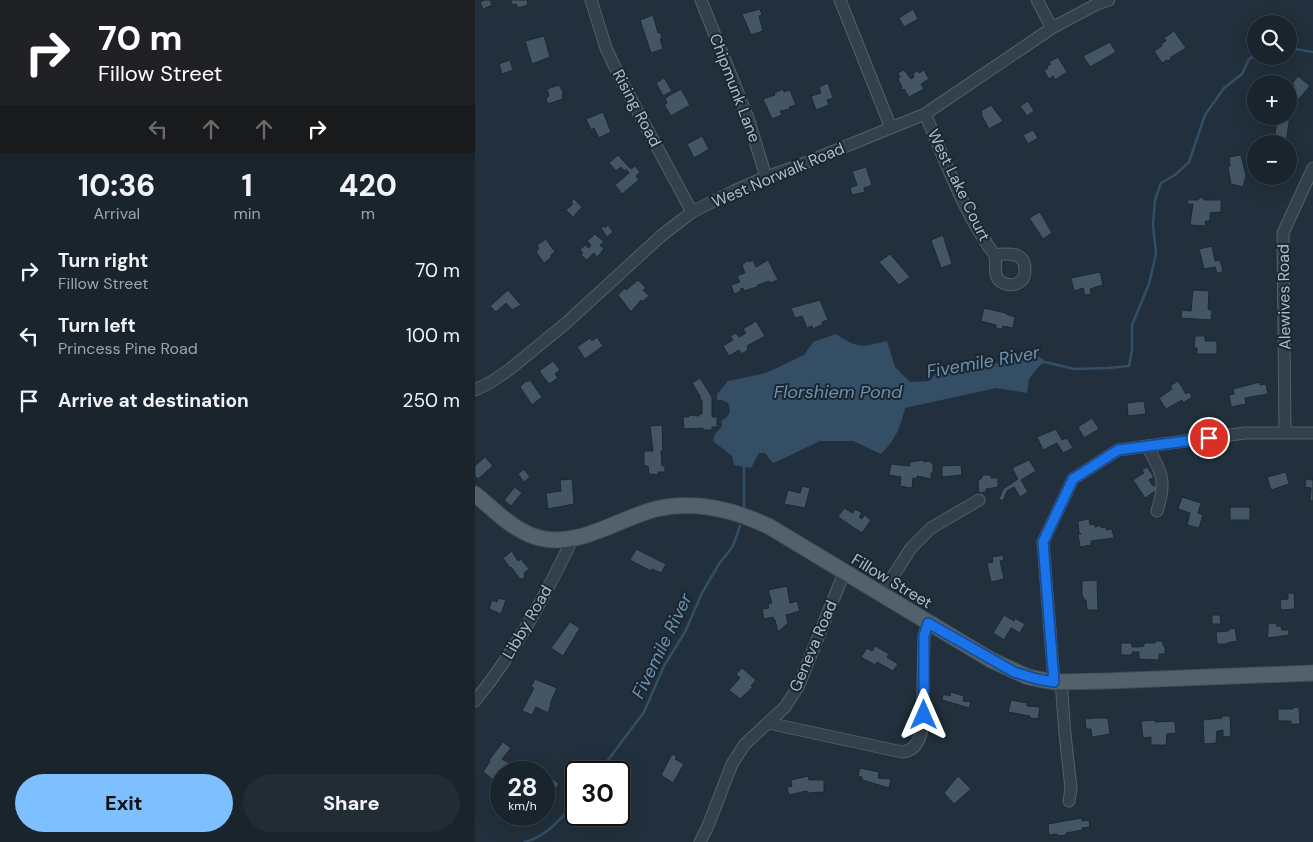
<!DOCTYPE html>
<meta charset="utf-8">
<style>
:root{--surface:#19242d;--page:#222c35;--text:#f1f3f6;--muted:#9fa4aa;--line:#374149;--accent:#7ec0ff}
body{margin:0;font-family:"DM Sans",sans-serif;background:var(--page);color:var(--text);height:100vh;display:flex;flex-direction:column;font-size:19px;white-space:nowrap}
*{box-sizing:border-box;margin:0}
p{font-size:16px;color:var(--muted)}
.icon{flex:none;width:28px;height:28px;fill:none;stroke:currentColor;stroke-width:2;stroke-linecap:round;stroke-linejoin:round}
.map{position:relative;flex:1;overflow:hidden}
.details{display:flex;flex-direction:column;background:var(--surface);width:475px}
.details>*{flex:none}
.guide{background:#202124;color:#fff;overflow:hidden}
.fabs{position:absolute;left:772px;top:15px;display:grid;gap:10px}
.fabs a{display:grid;place-items:center;width:50px;height:50px;border-radius:50%;background:var(--surface);box-shadow:0 5px 20px #0002,0 0 0 1px var(--line);font-size:25px}
.speed{position:absolute;left:15px;top:761px;display:flex;gap:10px;font-size:25px;font-weight:700;text-align:center}
.speed>*{display:grid;place-content:center;width:65px;height:65px;border-radius:50%;background:var(--surface);box-shadow:0 5px 20px #0002,0 0 0 1px var(--line);line-height:1}
.speed small{font-size:12px;font-weight:400}
.speed .limit{border:2px solid #111;border-radius:8px;background:#fff;color:#111}
.pin{position:absolute;display:grid;place-items:center;width:42px;height:42px;color:#fff;margin:-21px;border:2px solid #fff;border-radius:50%;box-shadow:0 1px 5px #0007}
.me{position:absolute;width:55px;margin:-28px;rotate:0deg;stroke-linejoin:round;filter:drop-shadow(0 0 4px #0008)}
.turn{display:flex;align-items:center;gap:18px;height:105px;padding:0 15px;font-size:22px}
.turn .icon{width:65px;height:65px;stroke-width:2.5}
.turn b{display:block;font-size:35px;line-height:42px}
.lanes{display:flex;align-items:center;height:48px;padding:0 15px;background:#0003;justify-content:center;gap:25px;direction:ltr}
.lanes .off{opacity:.35}
.eta{display:flex;justify-content:space-evenly;align-items:center;height:85px;text-align:center}
.eta b{font-size:30px;font-weight:800;line-height:35px}
.primary-button{display:flex;gap:10px;margin-top:auto;padding:10px 15px}
.primary-button a{flex:1;height:58px;border-radius:30px;background:var(--accent);color:#111;font-size:20px;font-weight:800;line-height:58px;text-align:center}
.primary-button a+a{background:var(--page);color:var(--text)}
ul{padding:0;list-style:none}
li{display:flex;align-items:center;gap:15px;height:65px;padding:0 15px}
li div{flex:1}
li b{display:block;font-size:19px}
li em{font-style:normal}
main{display:flex;flex:1;min-height:0}
.map>svg:first-child{display:block}
</style>
<main>
<section class="details">
<div class="guide">
<div class="turn"><svg class="icon" aria-label="right" viewBox="0 0 24 24"><path d="M7 20v-9h11M14 6l5 5-5 5"/></svg><div><b>70 m</b>Fillow Street</div></div>
<div class="lanes"><svg class="icon off" aria-label="left" viewBox="0 0 24 24"><path d="M17 20v-9H6M10 6l-5 5 5 5"/></svg><svg class="icon off" aria-label="ahead" viewBox="0 0 24 24"><path d="M12 20V5M6 11l6-6 6 6"/></svg><svg class="icon off" aria-label="ahead" viewBox="0 0 24 24"><path d="M12 20V5M6 11l6-6 6 6"/></svg><svg class="icon" aria-label="right" viewBox="0 0 24 24"><path d="M7 20v-9h11M14 6l5 5-5 5"/></svg></div>
</div>
<div class="eta">
<div><b>10:36</b><p>Arrival</p></div>
<div><b>1</b><p>min</p></div>
<div><b>420</b><p>m</p></div>
</div>
<ul>
<li><svg class="icon" aria-label="right" viewBox="0 0 24 24"><path d="M7 20v-9h11M14 6l5 5-5 5"/></svg><div><b>Turn right</b><p>Fillow Street</p></div><em>70 m</em></li>
<li><svg class="icon" aria-label="left" viewBox="0 0 24 24"><path d="M17 20v-9H6M10 6l-5 5 5 5"/></svg><div><b>Turn left</b><p>Princess Pine Road</p></div><em>100 m</em></li>
<li><svg class="icon" aria-label="arrive" viewBox="0 0 24 24"><path d="M6 21V4h12l-3 4 3 4H6"/></svg><div><b>Arrive at destination</b></div><em>250 m</em></li>
</ul>
<div class="primary-button"><a>Exit</a><a>Share</a></div>
</section>
<div class="map">
<svg width="838" height="842" viewBox="0 0 838 842">
<rect width="100%" height="100%" fill="#21303c"/>
<!-- water -->
<path fill="#334e65" d="M361,334C383,349 387,347 412,341L420,367L435,382L454,381L465,369L475,366L497,370L558,353L569,360L554,379L552,393L521,388L430,408C425,428 421,439 406,454L378,441H345L301,462L298,463L290,453H284L276,468L259,465L257,456L238,441L240,434L247,426L246,421C254,417 257,412 253,403L247,400H242V394L253,381L291,373L329,355L338,342Z"/>
<g fill="none" stroke-linecap="round" stroke-linejoin="round">
<!-- stream -->
<path stroke="#334e65" stroke-width="2.5" d="M814,48L838,52
M565,363L570,362L599,369L633,368L654,366L657,350V325L674,284L681,254L678,225L680,200L686,183L700,175L714,162L730,115L749,88L767,74L774,59L781,55
M269,465V510
M124,772L169,712L189,666L210,632L227,593L244,564L258,546L265,526
M49,842C72,837 86,818 101,802"/>
</g>
<!-- building -->
<path fill="#445663" stroke="#1c2833" d="M10,0H15L17,5L8,9L5,2Z
M37,0H52L53,5L43,8L41,4L38,5L36,2Z
M285,9L287,15L284,16L288,31L276,35L267,14Z
M438,9L443,19L429,27L424,18Z
M178,15L183,33L185,32L187,38L185,39L188,49L176,53L165,20Z
M699,31L711,48L696,57L695,61L692,60L687,63L679,51L687,46L686,44L691,41L689,38Z
M69,36L75,57L57,64L50,41Z
M635,42L641,52L615,67L608,56Z
M583,57L592,72L580,80L578,76L574,79L569,71L573,68L572,66L576,64L574,62Z
M35,60L38,70L27,74L24,64Z
M429,70L436,79L439,77L438,73L443,71L444,73L449,70L454,79L446,84L449,89L434,97L429,89L427,90L426,88L427,87L423,79L425,77L423,73Z
M823,76L835,86L822,101L814,94V91L819,85L817,84Z
M189,78L197,91L188,96L181,83Z
M353,83L358,98L352,100L354,105L341,110L336,96L346,93L344,87Z
M84,85L89,94H87L88,99L73,104L71,99L72,97L74,96L72,89Z
M206,89L215,105L196,116L189,105L192,103L190,98Z
M308,89L309,92L315,90L321,105L314,107L315,109L305,111L307,115L297,119L288,99L300,95L299,93Z
M553,101L559,111L552,116L545,106Z
M516,105L528,121L514,129L506,114L507,113L506,111Z
M128,112L136,132L124,138L119,128L116,130L111,119Z
M814,113V123L811,142L799,140L803,116H814Z
M558,130L563,138L553,144L548,135Z
M227,136L234,149L219,158L212,144Z
M143,155L156,169L160,166L165,172L161,176L164,180L147,194L140,185L154,173L151,169L149,171L146,167L141,171L134,163Z
M766,155L771,176L768,187L756,184L753,167L755,166L754,157Z
M391,167L397,185L389,188L390,192L377,195L375,188L382,185L377,171Z
M726,197L730,200H746V212L735,213V221H730L731,226L715,225L718,204H712L713,200H723Z
M99,199L107,207L98,217L91,210L98,204L96,202Z
M565,212L577,233L568,239L554,218Z
M133,225L138,232L132,237L126,228L128,226L130,228Z
M120,234L129,242L125,245L129,249L122,257L119,253L112,260L108,257L106,255L108,253L105,250L110,245L114,248L116,245L112,241Z
M468,235L477,264L466,268L456,240Z
M71,239L80,252L76,255V258L69,263L61,252L64,249L62,245Z
M737,246L740,261L745,260L748,272L742,273L740,267L729,269L724,249Z
M415,254L435,277L424,285L404,262Z
M273,260L274,262L278,260L281,267L293,260L303,280L295,283L294,281L283,285L282,287L269,291L268,288L265,289L266,291L259,294L256,285L265,282L262,276L270,273L267,265Z
M625,272L628,285L615,289L616,294L610,295L608,288L599,291L596,278Z
M163,280L171,288L168,290L174,296L167,302L166,300L156,312L143,295L150,288L151,290Z
M33,290L46,305L37,310L31,303L21,312L15,306Z
M718,290L734,291L733,309L737,310L736,320L706,318L707,310L716,311Z
M345,300L353,320L347,322L348,324L338,329L337,326L332,328L327,316L320,318L316,308Z
M509,308L531,313V314L540,317L538,328L528,326L527,329L521,328V325L506,321Z
M281,321L290,336L272,346L273,350L266,354L264,350L254,356L248,346L258,340L255,336L261,333L264,337L271,333L268,329Z
M720,336H730V341H742V354H722V348H719Z
M122,337L128,346L110,359L102,347L115,338L117,341Z
M78,361L85,370L80,374L83,378L74,384L64,371Z
M225,378L237,397V417H242V427H237V430H228V428L209,429L208,417H214V415L224,416V414H227V400H225V396L217,383Z
M55,380L67,397L57,405L45,387L51,381L52,382Z
M703,381L711,394L714,392L717,397L708,403L707,400L691,409L684,398L697,389L695,386Z
M785,382V385L791,384L793,394L770,398L771,404L756,407L754,395L759,394L758,389Z
M669,401L671,414L653,416L652,403Z
M617,418L624,429L609,438L603,427Z
M187,425L188,451H186L187,466H190V472H183V475L174,474L173,466H169V451H178L175,426Z
M581,429L587,440L592,438L598,448L588,453L582,443L568,450L562,437Z
M10,457L18,466L3,479L0,476V466Z
M449,460V462L454,461L458,464V473H456V479L442,476V479L438,478L437,488L425,486L426,477L414,475L416,464L435,466V462Z
M554,460L561,471L546,480L553,492L545,497L539,487L532,491L528,501L524,499L528,489L543,479L537,468Z
M486,465L487,475L467,477V466Z
M672,467L679,477L674,480L678,486L680,485L683,489L670,498L658,480L669,473L667,470Z
M49,469L55,477L49,482L43,474Z
M811,472L814,484L796,490L792,477Z
M508,475H516V478H523V487L511,489V492L504,493L503,479H506Z
M97,479L99,504L73,509L71,493L86,491L85,480Z
M831,479L838,480V501H835L836,488L830,487Z
M327,486L335,488L330,508L309,504L313,490L325,493Z
M40,487L47,493L36,506L29,500Z
M707,497L726,503L723,513L728,515L724,528L712,525L715,513L703,509Z
M755,507H775V520H755Z
M369,508L378,513L380,509L387,513L384,517L387,519L389,515L396,520L387,533L363,517Z
M614,519L615,525L620,524V527L626,525V528L631,527V530L637,529L639,538L616,541V545L605,547L603,534H606L604,533L603,521Z
M161,549L191,564L186,573L177,569L176,571L155,560Z
M37,551L43,561L46,559L54,569L49,573L50,577L47,579H45L36,567L35,568L28,558Z
M528,555L529,560L525,561L529,579L516,582L512,563L518,562L517,557Z
M622,580L623,610H612L611,600H609L607,594V581Z
M312,586L315,603L322,601L325,611L311,615L313,623L303,632L300,620H299L298,617L289,619L287,609L294,608L293,604L297,603L293,590Z
M813,593H819L820,609L806,610L805,600L813,599Z
M23,598L31,600L26,614L14,609L17,600L22,602Z
M529,615L539,621L540,618L550,624L545,633L536,628L529,640L518,633Z
M737,615H745L746,624H737Z
M95,622L105,628L88,656L76,648Z
M801,623L802,626H806L807,630H814V635L793,638L792,633H793V624Z
M760,628L762,641L752,643V644H742L741,632L753,631L755,629Z
M680,641H687L689,647H690V654H684V660L664,659V652H657V655H646V643H657V647H664L669,646V643H680Z
M400,646L414,654L412,657L423,664L418,671L402,662L400,665L386,657L392,648L397,651Z
M267,668L281,680L276,686L278,687L265,699L254,690L265,678L261,674Z
M60,679L82,688L75,704L76,705L73,713L61,707L57,715L47,711L59,688L56,687Z
M476,692L489,696L488,701L496,702L494,708L467,700L468,694L475,696Z
M536,700L552,703V706L565,707L563,719L555,718V716L533,712Z
M820,707L824,708L825,724H816V721H803V709H818Z
M747,716H755L756,736L748,737V730L742,731L741,743L729,744L728,720L747,718Z
M620,718H633L635,734L617,737L616,729H611L610,719Z
M680,720V722L700,721L701,733L692,734L691,745H676V737L668,738L666,721Z
M28,742L36,748L27,759L34,763L20,781L8,772L15,761L14,760Z
M197,754L202,757L200,759L209,764L198,783L186,775Z
M56,760L84,784L77,793L69,786V772H51L48,770Z
M385,768L404,772L403,778L416,779L414,788L387,780V777L383,776Z
M333,776L334,780H349V792L333,793L332,791L314,795L312,787L317,786L316,780Z
M483,776L496,789L479,804L469,793Z
M607,818V821L614,820L615,827L607,828L608,830L591,833V835L583,836L582,834L574,835L573,824Z"/>
<g fill="none" stroke-linecap="round" stroke-linejoin="round">
<!-- minor casing -->
<g stroke="#535f6a" stroke-width="13">
<path id="minor" d="M116,0L131,48L148,84L217,212
M226,0L273,118L291,177
M365,0L416,128
M562,0L577,28
M450,114C470,159 490,217 520,255C533,253 550,252 550,269C550,273 550,277 547,280C539,288 524,285 521,275C520,269 521,261 520,255
M0,390L16,382L35,369L90,324L186,236L217,212L259,191L291,177L320,167L450,114L577,28L620,5L634,0
M810,432L808,233L838,168
M672,446C687,473 692,480 682,511
M406,595L436,548L456,528L504,500
M586,681L590,734L596,788L594,801
M579,682L568,542L598,479L643,450L770,433H838
M0,701C40,652 70,596 97,540
M293,723L427,752C440,751 445,740 447,729L449,636L453,623
M225,842L233,826L257,764L270,744L310,707L323,687L369,573"/>
</g>
<!-- major casing -->
<g stroke="#414d58" stroke-width="17">
<path id="major" d="M0,494C18,509 36,528 58,536C101,551 141,519 181,509C220,500 260,510 295,527L516,660L553,677L579,682L631,681L838,673"/>
</g>
<!-- minor -->
<use href="#minor" stroke="#34414c" stroke-width="11"/>
<!-- major -->
<use href="#major" stroke="#52616c" stroke-width="15"/>
</g>
<g fill="none" stroke-linecap="round" stroke-linejoin="round">
<!-- route casing -->
<g stroke="#114b97" stroke-width="12">
<path id="route" d="M449,715V636L453,623L539,672L562,679L579,682L568,542L598,479L643,450L734,438"/>
</g>
<!-- route -->
<use href="#route" stroke="#1a73e8" stroke-width="9"/>
</g>
<g text-anchor="middle" dominant-baseline="central" stroke-width="4" stroke-linejoin="round" paint-order="stroke">
<!-- street labels -->
<g font-size="16" fill="#b0bcc8" stroke="#1a2631">
<text transform="translate(260 88) rotate(69)">Chipmunk Lane</text>
<text transform="translate(162 108) rotate(62)">Rising Road</text>
<text transform="translate(303 175) rotate(-23)">West Norwalk Road</text>
<text transform="translate(484 185) rotate(64)">West Lake Court</text>
<text transform="translate(809 297) rotate(-91)">Alewives Road</text>
<text transform="translate(417 581) rotate(31)">Fillow Street</text>
<text transform="translate(52 622) rotate(-60)">Libby Road</text>
<text transform="translate(338 646) rotate(-67)">Geneva Road</text>
</g>
<!-- water labels -->
<g font-size="18" font-style="italic" fill="#6e92ae" stroke="#1a2631">
<text transform="translate(508 362) rotate(-10)">Fivemile River</text>
<text x="363" y="392">Florshiem Pond</text>
<text transform="translate(187 646) rotate(-64)">Fivemile River</text>
</g>
</g>
</svg>
<div class="fabs">
<a><svg class="icon" aria-label="search" viewBox="0 0 24 24"><circle cx="10" cy="10" r="6"/><path d="M15 15l6 6"/></svg></a>
<a>+</a>
<a>−</a>
</div>
<div class="speed"><div>28<small>km/h</small></div><div class="limit">30</div></div>
<div class="pin" style="left:734px;top:438px;background:#d93025"><svg class="icon" aria-label="arrive" viewBox="0 0 24 24"><path d="M6 21V4h12l-3 4 3 4H6"/></svg></div>
<svg class="me" style="left:449px;top:715px" viewBox="-20 -20 40 40"><path d="M0-17L14 15 0 8-14 15z" fill="#1a73e8" stroke="#fff" stroke-width="4"/></svg>
</div>
</main>
